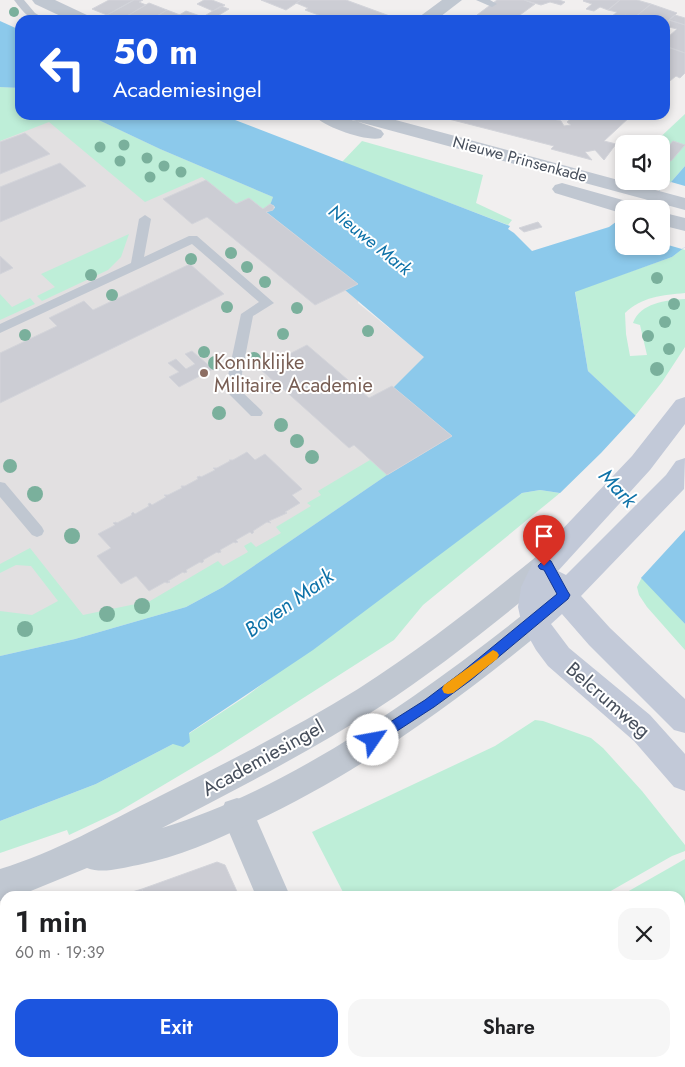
<!DOCTYPE html>
<meta charset="utf-8">
<style>
:root{--surface:#fff;--page:#f6f6f6;--text:#202124;--muted:#757577;--accent:#1c55df}
body{margin:0;font-family:Jost,sans-serif;background:var(--page);color:var(--text);height:100vh;display:flex;flex-direction:column;font-size:19px;white-space:nowrap}
*{box-sizing:border-box;margin:0}
p{font-size:16px;color:var(--muted)}
.icon{flex:none;width:28px;height:28px;fill:none;stroke:currentColor;stroke-width:2;stroke-linecap:round;stroke-linejoin:round}
.map{position:relative;flex:1;overflow:hidden}
.panel{position:absolute;left:0px;top:891px;width:685px;height:176px;display:flex;flex-direction:column;background:var(--surface);border-radius:15px 15px 0 0;box-shadow:0 2px 8px #0003}
.panel>*{flex:none}
.top-card{position:absolute;left:15px;top:15px;width:655px;height:105px;border-radius:15px;box-shadow:0 2px 8px #0003;background:#1c55df;color:#fff;overflow:hidden}
.fabs{position:absolute;left:615px;top:135px;display:grid;gap:10px}
.fabs a{display:grid;place-items:center;width:55px;height:55px;border-radius:10px;background:var(--surface);box-shadow:0 2px 8px #0003;font-size:25px}
.pin{position:absolute;display:grid;place-items:center;width:42px;height:42px;color:#fff;margin:-51px -21px;border-radius:50% 50% 50% 0;rotate:-45deg;box-shadow:0 0 5px #0007}
.pin .icon{rotate:45deg}
.me{position:absolute;width:55px;margin:-28px;rotate:57deg;stroke-linejoin:round;filter:drop-shadow(0 0 4px #0008)}
.turn{display:flex;align-items:center;gap:18px;height:105px;padding:0 15px;font-size:22px}
.turn .icon{width:65px;height:65px;stroke-width:2.5}
.turn b{display:block;font-size:35px;line-height:42px}
.round{display:grid;place-items:center;flex:none;width:52px;height:52px;border-radius:15px;background:var(--page)}
.summary{display:flex;align-items:center;justify-content:space-between;height:85px;padding:0 15px}
h1{font-size:30px;font-weight:600;line-height:38px}
.button{display:flex;gap:10px;margin-top:auto;padding:10px 15px}
.button a{flex:1;height:58px;border-radius:15px;background:var(--accent);color:#fff;font-size:20px;font-weight:600;line-height:58px;text-align:center}
.button a+a{background:var(--page);color:var(--text)}
.map>svg:first-child{display:block}
</style>
<div class="map">
<svg width="685" height="1067" viewBox="0 0 685 1067">
<rect width="100%" height="100%" fill="#f1efef"/>
<!-- education -->
<path fill="#e2e0e1" d="M0,87L20,88V115H88L160,149L273,197L270,205L275,207L271,210L358,284V303L425,357L452,436L387,475L223,587L0,656Z"/>
<!-- green -->
<path fill="#beeed8" d="M0,87L20,88V115H88L160,149L273,197L270,205L263,209L249,198L236,204L202,177L145,202L49,122L0,141Z
M685,114V166L671,182L661,179V144H653Z
M362,141L483,175L476,203L512,220L508,225L342,162Z
M129,234L121,257L108,270L42,301L37,296L55,287L41,274Z
M682,249L685,250V293C663,295 641,297 625,313L626,334L630,356L647,355L640,325L633,323C640,303 666,300 685,299V347L662,382L635,416L588,371L575,291L672,257Z
M0,294L12,307L30,298L35,304L0,320Z
M370,460L387,475L223,587L186,607L75,639L0,656V611L32,615L58,601L31,566L16,565L0,573V564L30,548L83,615L150,601L218,561L223,566L248,552L244,546L251,542L256,547L281,533L276,527L311,506L307,503L321,495L318,491Z
M540,490L560,493L423,605L394,640L219,752L118,812L69,835L67,830L0,853V821L96,784L173,744L245,697L522,493Z
M642,577L685,624V650L647,607L639,595L637,587Z
M535,720L543,721L591,738L603,748L642,791L685,845V851L672,856L602,896H345L312,832L495,746Z
M685,859V1067H364L369,1062H680V896H620Z"/>
<!-- water -->
<path fill="#8cc9eb" d="M0,21L20,30V88L0,87Z
M88,115H222L510,226L508,229L514,233L532,251L609,227L624,216V246H661V209H634L671,182L685,166V247L672,257L575,292L588,371L685,462V624L560,493L540,490L522,493L313,650L189,733L190,742L183,747L173,744L96,784L0,821V656L75,639L186,607L223,587L387,475L452,436L393,388L424,357L345,290L357,284L266,212L275,208L274,206L270,205L273,197L160,149Z"/>
<!-- pier -->
<path fill="#f1efef" d="M671,182L685,186V247L682,249L661,243V209H634Z
M637,414L685,459V530L640,579L558,495L601,453Z"/>
<!-- building -->
<path fill="#cccdd4" stroke="#d3d4da" d="M109,0H134L107,15L92,9Z
M134,0H143L139,2L146,5L120,20L107,15Z
M204,0H212L225,5L213,11L197,4Z
M261,0H301L286,10Z
M301,0H346L398,19L332,20L305,10L308,8L296,3Z
M497,0H524L535,4L513,20H476L482,16L477,15Z
M524,0H559L565,2L561,5L550,2L541,5Z
M584,0H620L608,10L600,7L594,11L586,9L592,4L583,1Z
M620,0H637L651,4L634,18L625,15L619,20L611,17L617,12L608,10Z
M149,3L167,10L150,20H120Z
M651,4L677,13L665,24V20L634,18Z
M221,6L229,9L211,20H198Z
M167,10L180,15L171,20H150Z
M186,11L203,17L198,20H171Z
M675,15L685,18V25L669,20Z
M669,20L685,25V53L665,46V41L669,38L668,37L677,29L665,26Z
M665,46L685,53V73L680,78L676,76L665,85Z
M433,115H537L561,121L564,126L571,125L567,122L575,115H632L604,141L616,144L604,160L595,150L585,152L592,160L551,149L554,146Z
M25,133L50,154L0,174V142Z
M673,141L685,145L671,161L661,158V155Z
M60,163L86,186L0,222V187Z
M206,180L236,204L249,198L263,209L270,204L274,206L273,210L266,212L358,284L315,305L207,217L192,224L163,199Z
M538,222L542,227L524,232L519,228Z
M0,256L13,268L0,274Z
M190,264L224,294L0,403V353L57,326L49,318L84,301L93,310Z
M307,345L369,398L392,386L452,436L387,475L354,445L349,448L281,387L273,394L266,390L268,386L277,384L260,369Z
M192,351L213,369L179,387L169,377L179,372L168,363L176,359L186,369L195,364L185,354Z
M247,452L255,460L265,454L302,489L292,495L300,503L285,512L287,513L269,521L271,523L267,522L253,531L254,532L252,534L250,532L236,540L238,542L235,543L234,542L220,550L221,552L218,553L217,552L203,560L204,561L202,563L200,562L186,570L187,572L184,573L183,572L168,581L170,582L167,583L165,582L149,591L136,576L121,584L97,556L111,548L98,534L115,525L113,523L116,522L117,523L132,515L131,514L133,512L135,514L149,506L148,504L150,503L152,505L166,497L164,495H168L182,488L181,486H185L198,479L197,477L200,476L201,477L215,470L213,468H217L230,461L229,460H233Z
M217,862L225,865L239,896H145L142,889Z
M142,889L145,896H119Z
M5,929V1030L0,1031V930Z
M57,1062H85L87,1064L83,1067H52Z
M103,1062H203L205,1067H107Z"/>
<g fill="none" stroke-linecap="round" stroke-linejoin="round">
<!-- service -->
<path fill="#c0c7d1" fill-rule="evenodd" d="M14,0H24L35,13L47,20C28,20 25,14 14,0Z
M476,0H490L497,4L492,7Z
M145,215L151,219L144,257L189,236H197L274,303L253,316L239,389L261,410L263,413L261,416H251L225,390L241,314L259,302L192,244L0,333V324L131,263L139,219Z
M0,482L5,483L42,527L44,531L42,535L37,537L32,535L0,497Z"/>
<!-- minor -->
<path fill="#c0c7d1" fill-rule="evenodd" d="M32,0H55L89,16L92,20H69L35,4Z
M442,0H462L436,20H415Z
M314,115H339L381,130L384,134L381,138C367,142 323,127 314,115Z
M345,115H377L685,198V210L348,119Z
M562,183L637,204L639,209H624V214L555,193L552,189L555,185Z
M661,212L685,218V231L661,225Z
M237,798L249,802L290,896H256L221,813L225,802Z
M246,1062H286L284,1067H244Z"/>
<!-- tertiary -->
<path fill="#c0c7d1" fill-rule="evenodd" d="M547,553L557,556L561,564L557,572C499,620 441,667 378,708C309,752 235,790 162,828C292,788 419,696 525,613L535,609L545,613L550,621L545,629C454,704 359,773 252,823C216,840 178,857 138,865C121,868 103,874 87,868L21,895L5,896V900L0,901V869C56,852 106,823 158,797C226,763 293,729 358,689C421,649 479,603 537,556Z"/>
<!-- secondary -->
<path fill="#c2c9d8" fill-rule="evenodd" d="M685,397V424L650,470L558,571L566,575L666,475L676,461L685,458L684,489L581,596L610,628L685,699V733L674,730L589,645L562,614L551,624L569,648L650,715L685,754V791L674,787L634,741L548,666L536,650L522,625L518,607L521,587L535,558L632,456L676,400Z"/>
</g>
<!-- trees -->
<g fill="#7ab09c">
<circle cx="14" cy="12" r="5"/>
<circle cx="124" cy="145" r="5.5"/>
<circle cx="100" cy="147" r="5.5"/>
<circle cx="147" cy="158" r="5.5"/>
<circle cx="120" cy="161" r="5.5"/>
<circle cx="164" cy="166" r="5.5"/>
<circle cx="181" cy="172" r="5.5"/>
<circle cx="150" cy="177" r="5.5"/>
<circle cx="231" cy="253" r="6"/>
<circle cx="191" cy="259" r="6"/>
<circle cx="247" cy="267" r="6"/>
<circle cx="91" cy="275" r="6"/>
<circle cx="657" cy="278" r="6"/>
<circle cx="265" cy="282" r="6"/>
<circle cx="112" cy="295" r="6"/>
<circle cx="674" cy="304" r="6"/>
<circle cx="227" cy="307" r="6"/>
<circle cx="297" cy="308" r="6"/>
<circle cx="665" cy="322" r="6"/>
<circle cx="368" cy="331" r="6"/>
<circle cx="283" cy="334" r="6"/>
<circle cx="25" cy="335" r="6"/>
<circle cx="648" cy="336" r="6"/>
<circle cx="669" cy="349" r="6"/>
<circle cx="204" cy="352" r="6"/>
<circle cx="254" cy="359" r="7"/>
<circle cx="215" cy="363" r="7"/>
<circle cx="657" cy="369" r="7"/>
<circle cx="219" cy="413" r="7"/>
<circle cx="281" cy="425" r="7"/>
<circle cx="297" cy="441" r="7"/>
<circle cx="312" cy="457" r="7"/>
<circle cx="10" cy="466" r="7"/>
<circle cx="35" cy="494" r="8"/>
<circle cx="72" cy="536" r="8"/>
<circle cx="142" cy="606" r="8"/>
<circle cx="107" cy="614" r="8"/>
<circle cx="25" cy="629" r="8"/>
</g>
<!-- route -->
<path fill="#1c55df" stroke="#123791" d="M547,559L551,561L568,592L570,595L568,599L471,680L434,707L377,744L373,746L368,744L366,740L368,736L425,700L462,672L557,594L544,570L540,569L538,566L543,561Z"/>
<!-- slow -->
<path fill="#f59e0b" d="M493,650L497,652L499,655L497,659L453,693L448,694L444,693L442,689L444,685Z"/>
<!-- markers -->
<circle fill="#8d6e63" stroke="#fff" stroke-width="2" cx="204" cy="373" r="5"/>
<g text-anchor="middle" dominant-baseline="central" stroke-width="4" stroke-linejoin="round" paint-order="stroke">
<!-- far-street labels -->
<g font-size="16" fill="#474f5c" stroke="#fff">
<text transform="translate(520 159) rotate(15)">Nieuwe Prinsenkade</text>
</g>
<!-- far-water labels -->
<g font-size="18" font-style="italic" fill="#0e72a8" stroke="#fff">
<text transform="translate(370 240) rotate(39)">Nieuwe Mark</text>
</g>
<!-- education labels -->
<g font-size="20" fill="#785e54" stroke="#fff" text-anchor="start">
<text x="214" y="362">Koninklijke<tspan x="214" dy="23">Militaire Academie</tspan></text>
</g>
<!-- street labels -->
<g font-size="20" fill="#474f5c" stroke="#fff">
<text transform="translate(608 700) rotate(41)">Belcrumweg</text>
<text transform="translate(263 758) rotate(-29)">Academiesingel</text>
</g>
<!-- water labels -->
<g font-size="21" font-style="italic" fill="#0e72a8" stroke="#fff">
<text transform="translate(618 488) rotate(47)">Mark</text>
<text transform="translate(289 603) rotate(-35)">Boven Mark</text>
</g>
</g>
</svg>
<div class="fabs">
<a><svg class="icon" aria-label="sound" viewBox="0 0 24 24"><path d="M4 9h4l5-4v14l-5-4H4zM17 9q2 3 0 6"/></svg></a>
<a><svg class="icon" aria-label="search" viewBox="0 0 24 24"><circle cx="10" cy="10" r="6"/><path d="M15 15l6 6"/></svg></a>
</div>
<div class="pin" style="left:544px;top:566px;background:#d93025"><svg class="icon" aria-label="arrive" viewBox="0 0 24 24"><path d="M6 21V4h12l-3 4 3 4H6"/></svg></div>
<svg class="me" style="left:373px;top:740px" viewBox="-20 -20 40 40"><circle r="19" fill="#fff"/><path d="M0-13L10 11 0 6-10 11z" fill="#1c55df"/></svg>
<div class="top-card">
<div class="turn"><svg class="icon" aria-label="left" viewBox="0 0 24 24"><path d="M17 20v-9H6M10 6l-5 5 5 5"/></svg><div><b>50 m</b>Academiesingel</div></div>
</div>
<section class="panel">
<div class="summary"><div><h1>1 min</h1><p>60 m · 19:39</p></div><a class="round"><svg class="icon" aria-label="close" viewBox="0 0 24 24"><path d="M6 6l12 12M18 6L6 18"/></svg></a></div>
<div class="button"><a>Exit</a><a>Share</a></div>
</section>
</div>
